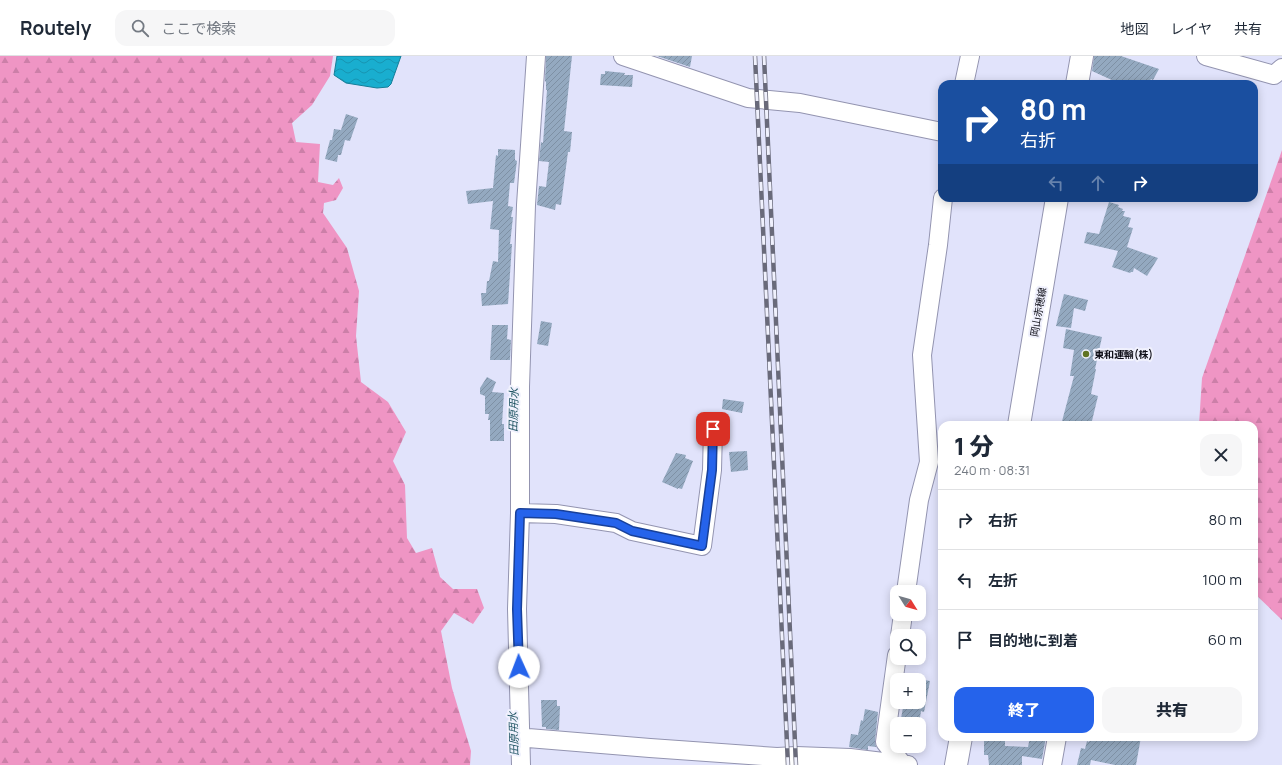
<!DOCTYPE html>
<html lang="ja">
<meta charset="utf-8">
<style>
:root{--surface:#fff;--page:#f6f6f7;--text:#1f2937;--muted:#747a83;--line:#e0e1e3;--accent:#2563eb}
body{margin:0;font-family:Manrope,"Noto Sans JP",sans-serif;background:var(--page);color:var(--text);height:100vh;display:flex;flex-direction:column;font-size:15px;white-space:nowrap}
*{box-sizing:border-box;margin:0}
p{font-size:13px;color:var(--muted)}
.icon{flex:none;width:22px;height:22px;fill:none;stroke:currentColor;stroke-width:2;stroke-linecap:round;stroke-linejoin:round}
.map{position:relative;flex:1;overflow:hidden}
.drawer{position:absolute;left:938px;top:365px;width:320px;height:320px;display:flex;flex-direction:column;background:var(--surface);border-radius:12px;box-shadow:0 2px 10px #0003}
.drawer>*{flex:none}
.top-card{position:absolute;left:938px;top:24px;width:320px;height:122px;border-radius:12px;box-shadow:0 2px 10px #0003;background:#1a4fa0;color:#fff;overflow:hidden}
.needle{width:26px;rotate:127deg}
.tools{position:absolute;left:890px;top:529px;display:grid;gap:8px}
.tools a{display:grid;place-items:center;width:36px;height:36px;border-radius:8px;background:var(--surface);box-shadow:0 2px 10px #0003;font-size:20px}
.pin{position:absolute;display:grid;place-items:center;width:34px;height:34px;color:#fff;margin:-17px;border-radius:8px;box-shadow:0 2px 6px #0006}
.me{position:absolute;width:44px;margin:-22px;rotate:358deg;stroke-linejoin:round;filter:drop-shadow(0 0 3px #0008)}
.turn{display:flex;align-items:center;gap:14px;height:84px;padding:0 16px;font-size:18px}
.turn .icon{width:52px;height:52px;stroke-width:2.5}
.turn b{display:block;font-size:28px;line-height:34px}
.lanes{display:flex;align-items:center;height:38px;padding:0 16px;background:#0003;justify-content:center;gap:20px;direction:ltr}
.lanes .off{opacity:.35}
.round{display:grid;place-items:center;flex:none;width:42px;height:42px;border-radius:12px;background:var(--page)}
.summary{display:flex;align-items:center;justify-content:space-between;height:68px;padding:0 16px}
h1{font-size:24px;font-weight:800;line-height:30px}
.action{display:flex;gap:8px;margin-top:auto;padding:8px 16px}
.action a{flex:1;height:46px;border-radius:12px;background:var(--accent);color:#fff;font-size:16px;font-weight:800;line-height:46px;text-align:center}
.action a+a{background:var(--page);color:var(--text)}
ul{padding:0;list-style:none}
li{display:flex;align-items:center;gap:12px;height:60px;padding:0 16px;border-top:1px solid var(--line)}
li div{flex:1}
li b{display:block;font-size:15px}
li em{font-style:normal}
header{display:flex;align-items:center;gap:24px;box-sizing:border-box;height:56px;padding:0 20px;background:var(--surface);border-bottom:1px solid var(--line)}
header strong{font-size:19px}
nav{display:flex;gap:22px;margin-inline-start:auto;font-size:14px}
.search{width:280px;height:36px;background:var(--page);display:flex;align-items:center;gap:10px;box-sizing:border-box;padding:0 14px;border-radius:12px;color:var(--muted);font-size:15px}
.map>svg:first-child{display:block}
</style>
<header>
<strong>Routely</strong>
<div class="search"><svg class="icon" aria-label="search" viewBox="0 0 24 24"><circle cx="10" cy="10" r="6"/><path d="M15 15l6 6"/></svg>ここで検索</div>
<nav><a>地図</a><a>レイヤ</a><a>共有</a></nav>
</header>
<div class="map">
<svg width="1282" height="709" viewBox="0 0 1282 709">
<defs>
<pattern id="forest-firs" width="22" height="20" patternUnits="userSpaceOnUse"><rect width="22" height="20" fill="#ef95c4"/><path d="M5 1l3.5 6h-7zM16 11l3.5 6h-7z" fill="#cc7fa8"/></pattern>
<pattern id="water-waves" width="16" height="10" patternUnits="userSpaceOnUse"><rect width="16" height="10" fill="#19aecf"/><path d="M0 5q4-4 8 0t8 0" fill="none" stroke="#1694b1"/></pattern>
<pattern id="building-hatch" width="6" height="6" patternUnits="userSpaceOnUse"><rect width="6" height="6" fill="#94a9c0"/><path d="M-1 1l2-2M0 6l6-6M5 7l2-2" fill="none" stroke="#7e90a4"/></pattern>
</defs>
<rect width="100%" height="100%" fill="#e1e3fb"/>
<!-- forest -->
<path fill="url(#forest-firs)" d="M0,0H333L330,20L312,49L292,67L296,86L320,88L318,126L333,129L339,122L343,132L336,144L324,147L323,157L347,192L359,235L356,280L361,326L388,346L406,376L393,405L405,429L407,482L416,497L432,492L440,521L453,533H477L484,552L473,568L454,557L441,575L452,632L471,695L470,709H0Z
M1282,94V564L1254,537V369H1199L1202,322Z"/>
<!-- water -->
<path fill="url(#water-waves)" stroke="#157e98" d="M337,0H401L391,28L388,31L377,32L346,27L334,19Z"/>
<!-- building -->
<path fill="url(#building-hatch)" d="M546,0H572L564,75L572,76L570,96H568L561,149L556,148L555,154L537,149L539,130L546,131L549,106L539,105L541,86L543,87L547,34H546V26L545,25Z
M657,0H692L690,11Z
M1094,0H1121L1159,13L1153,24L1151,23L1148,28H1113L1114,25L1092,15Z
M605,15L625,17L624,19H633L632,31L600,29L601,18H605Z
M346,58L358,62L350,85L345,84L341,99H338L337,106L325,103L330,84H332L334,73L341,74Z
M498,93L515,94V104L517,105L514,127H510L508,150L513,151L511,161H513L510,188H512L508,248L482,250L481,237H486L487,225H489L493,205L498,206L499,174L490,173L493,145L468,148L466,135L493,132L496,99L498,100Z
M1109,146L1119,149L1118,151L1123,153L1122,155H1125L1123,160L1131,162L1128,171L1133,172L1127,191L1158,202L1147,220L1134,212L1133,216H1131L1130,217L1112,211L1118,195L1084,187L1087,176L1099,178Z
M1064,238L1088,244L1085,255L1074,252L1071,272L1056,270Z
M541,265L552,267L548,290L537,288Z
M492,269H508L507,283L511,284L510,304H490Z
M1066,273L1102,281L1095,313H1096L1091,338L1098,340L1091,369H1061L1074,320H1070L1074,294L1063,292Z
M487,321L496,326L492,336L504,337L502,368H504V385H490V364H488L489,358H485V340L480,338V332Z
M723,343L744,346L742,357L722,353Z
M747,395L748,414L731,416L729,396Z
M676,397L686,399L685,402L693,405L682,433L678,432V433L662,426Z
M919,623L930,625L924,656L921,655L919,668H900L904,646H919Z
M541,644H557V650H560L559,674L546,673V671H542Z
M865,653L878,656L875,685L876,691L868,690V694L849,691L851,678L858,679L861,664L863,665Z
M984,681H1005V690L1028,691L1030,681H1046L1042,703L1022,700V709H989L988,699H984Z
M1090,681H1141L1136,709H1115L1091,704L1090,709H1077L1081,692L1085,693L1087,685L1089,686Z"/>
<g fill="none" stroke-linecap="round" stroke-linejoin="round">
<!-- minor casing -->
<g stroke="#9394b0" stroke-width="20">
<path id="minor" d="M623,0L748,42L800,47L942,76
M1206,0L1274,19L1282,12
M964,28L970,0
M520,457L556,458L616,467L632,475L702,490L712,414L713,373
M906,536L919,444L929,406L922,299L938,189L943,142
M900,580L903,558
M897,599L885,686L903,709
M521,682H528L650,692L777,701L796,700L850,702L908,709
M521,709L517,553L520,457V331L526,149L536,0
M1052,709L1057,681"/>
</g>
<!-- major casing -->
<g stroke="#9394b0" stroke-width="24">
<path id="major" d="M1077,28L1082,0
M1019,369L1057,142
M956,709L961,681"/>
</g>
<!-- minor -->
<use href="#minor" stroke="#fff" stroke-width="18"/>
<!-- major -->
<use href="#major" stroke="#fff" stroke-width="22"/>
<!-- rail casing -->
<g stroke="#696a7a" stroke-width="4.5">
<path id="rail" d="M755,0L788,709
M764,0L796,709"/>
</g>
<!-- rail -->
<use href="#rail" stroke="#f0f1fd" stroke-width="3" stroke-dasharray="9" stroke-linecap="butt"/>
</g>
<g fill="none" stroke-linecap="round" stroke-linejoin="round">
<!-- route casing -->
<g stroke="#184099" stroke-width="10">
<path id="route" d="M519,611L517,553L520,457L556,458L616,467L632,475L702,490L712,414L713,373"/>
</g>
<!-- route -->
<use href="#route" stroke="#2563eb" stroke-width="7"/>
</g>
<!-- markers -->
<circle fill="#607423" stroke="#f0f1fd" stroke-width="1.5" cx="1086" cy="298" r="4"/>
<g text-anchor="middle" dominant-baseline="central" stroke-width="4" stroke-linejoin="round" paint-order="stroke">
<!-- street labels -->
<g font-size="10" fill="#0d0d16" stroke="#f0f1fd">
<text transform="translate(1038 256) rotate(-80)">岡山赤穂線</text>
</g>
<!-- poi labels -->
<g font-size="10" font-weight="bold" fill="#0d0d16" stroke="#f0f1fd" text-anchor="start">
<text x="1094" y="298">東和運輸(株)</text>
</g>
<!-- water labels -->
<g font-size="11" font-style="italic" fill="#1f5463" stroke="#f0f1fd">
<text transform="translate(513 354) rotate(-89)">田原用水</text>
<text transform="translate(513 678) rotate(-92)">田原用水</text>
</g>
</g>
</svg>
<div class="tools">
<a><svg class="needle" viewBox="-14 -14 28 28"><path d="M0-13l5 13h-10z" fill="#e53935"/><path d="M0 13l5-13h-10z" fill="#747a83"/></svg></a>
<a><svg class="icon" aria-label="search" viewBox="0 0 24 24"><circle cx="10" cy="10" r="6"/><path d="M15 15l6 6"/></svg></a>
<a>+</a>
<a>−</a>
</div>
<div class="pin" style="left:713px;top:373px;background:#d93025"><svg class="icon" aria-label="arrive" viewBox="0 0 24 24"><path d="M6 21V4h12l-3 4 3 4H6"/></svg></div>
<svg class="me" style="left:519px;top:611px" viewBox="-20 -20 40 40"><circle r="19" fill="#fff"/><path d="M0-13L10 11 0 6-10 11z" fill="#2563eb"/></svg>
<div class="top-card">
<div class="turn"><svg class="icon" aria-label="right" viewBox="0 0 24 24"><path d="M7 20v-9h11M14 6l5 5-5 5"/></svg><div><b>80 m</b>右折</div></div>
<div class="lanes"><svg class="icon off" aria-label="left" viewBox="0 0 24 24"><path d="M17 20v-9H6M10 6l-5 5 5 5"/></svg><svg class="icon off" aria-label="ahead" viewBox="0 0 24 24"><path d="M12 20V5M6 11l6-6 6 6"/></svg><svg class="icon" aria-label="right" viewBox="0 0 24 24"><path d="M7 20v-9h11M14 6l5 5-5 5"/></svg></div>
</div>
<section class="drawer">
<div class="summary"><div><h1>1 分</h1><p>240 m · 08:31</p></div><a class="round"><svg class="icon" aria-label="close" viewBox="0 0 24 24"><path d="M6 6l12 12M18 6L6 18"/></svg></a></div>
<ul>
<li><svg class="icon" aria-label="right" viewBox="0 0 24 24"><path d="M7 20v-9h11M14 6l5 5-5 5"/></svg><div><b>右折</b></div><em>80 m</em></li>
<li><svg class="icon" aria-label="left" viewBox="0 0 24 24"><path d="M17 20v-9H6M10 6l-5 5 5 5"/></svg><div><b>左折</b></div><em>100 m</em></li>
<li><svg class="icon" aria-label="arrive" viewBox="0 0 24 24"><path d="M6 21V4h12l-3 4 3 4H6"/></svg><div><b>目的地に到着</b></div><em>60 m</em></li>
</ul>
<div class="action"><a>終了</a><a>共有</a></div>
</section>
</div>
